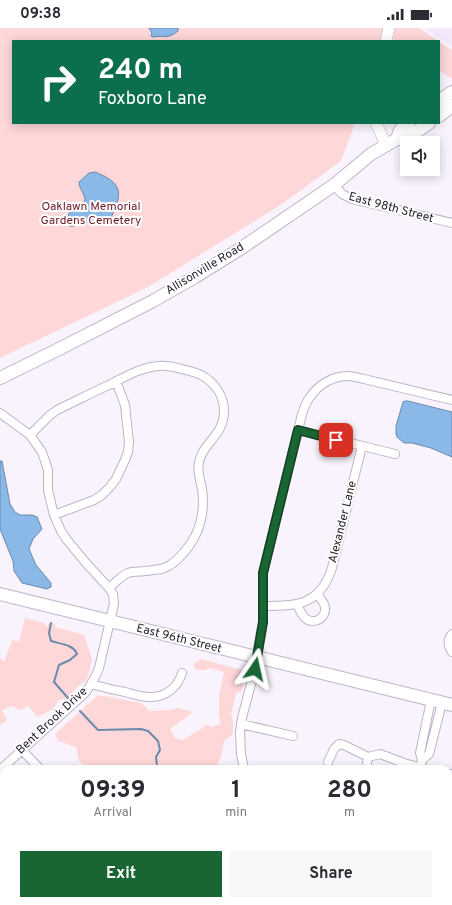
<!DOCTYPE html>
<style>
:root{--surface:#fff;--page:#f7f7f7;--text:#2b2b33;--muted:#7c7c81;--accent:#196634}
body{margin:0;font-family:Overpass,sans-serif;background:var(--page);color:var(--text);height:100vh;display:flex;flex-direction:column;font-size:15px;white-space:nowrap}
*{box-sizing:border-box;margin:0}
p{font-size:13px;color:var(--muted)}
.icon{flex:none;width:22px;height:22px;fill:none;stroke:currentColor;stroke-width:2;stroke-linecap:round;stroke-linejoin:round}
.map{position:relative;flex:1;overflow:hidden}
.sheet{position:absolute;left:0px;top:737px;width:452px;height:140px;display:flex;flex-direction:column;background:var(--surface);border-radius:12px 12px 0 0;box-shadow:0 2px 10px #0003}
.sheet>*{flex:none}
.hud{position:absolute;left:12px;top:12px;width:428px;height:84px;border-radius:0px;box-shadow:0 2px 10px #0003;background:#0b6e4f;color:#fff;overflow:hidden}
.controls{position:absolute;left:400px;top:108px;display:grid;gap:8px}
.controls a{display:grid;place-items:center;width:40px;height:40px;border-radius:0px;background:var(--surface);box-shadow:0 2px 10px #0003;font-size:20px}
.pin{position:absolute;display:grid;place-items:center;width:34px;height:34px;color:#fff;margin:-17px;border-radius:8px;box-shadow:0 2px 6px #0006}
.me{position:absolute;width:44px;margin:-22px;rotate:11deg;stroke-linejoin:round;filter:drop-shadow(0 0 3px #0008)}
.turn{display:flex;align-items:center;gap:14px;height:84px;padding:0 20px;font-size:18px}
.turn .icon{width:52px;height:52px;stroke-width:2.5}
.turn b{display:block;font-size:28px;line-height:34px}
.eta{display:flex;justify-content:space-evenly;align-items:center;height:68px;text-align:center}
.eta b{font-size:24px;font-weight:700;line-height:28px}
.action{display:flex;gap:8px;margin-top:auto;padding:8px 20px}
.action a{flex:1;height:46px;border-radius:0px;background:var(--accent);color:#fff;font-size:16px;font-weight:700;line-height:46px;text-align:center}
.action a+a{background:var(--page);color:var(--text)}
.status{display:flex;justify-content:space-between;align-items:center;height:28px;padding:0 20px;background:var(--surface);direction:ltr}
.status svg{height:11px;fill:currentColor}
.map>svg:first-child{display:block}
</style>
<div class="status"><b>09:38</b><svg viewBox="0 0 49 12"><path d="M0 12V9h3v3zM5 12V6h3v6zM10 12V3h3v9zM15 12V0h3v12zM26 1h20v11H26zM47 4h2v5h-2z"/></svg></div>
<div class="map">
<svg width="452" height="877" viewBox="0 0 452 877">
<rect width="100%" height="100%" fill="#f8f3fc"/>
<!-- built -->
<path fill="#f4e9fb" d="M424,0H452V18Z"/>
<!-- green -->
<path fill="#fed7d8" d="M0,0H419L438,13H397L383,3L380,13H13V95H355L341,133L279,178L148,259L0,330Z
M439,14L452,22V51L439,42Z
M25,590L44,595L47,599L49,595H54L56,600H59L84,607L92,631L87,652L77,659L68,670L59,672L53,681L37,689L28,678L20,682L12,678L2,682L7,692L0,697V629L4,634L12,612L19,614Z
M201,631L242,642L244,653L241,664H237L231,685L233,695V706L224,713L221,729L215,741H88L79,733L76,719L58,713L55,706L98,667L141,675L150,683L169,682L178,680L193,684L170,701L175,710L183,712L207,697L213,699L220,696L219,682V667L224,644L210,640L205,642H196L193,636Z
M162,873H200L201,877H162Z"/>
<!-- water -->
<path fill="#8ab9e7" stroke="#6b8aad" d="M149,0H178V3C167,12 165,7 153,9L151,8L152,5Z
M95,144C125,156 122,166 110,192C102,195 94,194 86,194C81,195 75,199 70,198C68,197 68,196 67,196C65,181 78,182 85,172C84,164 79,161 79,154L89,145Z
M405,373H408L452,384V429L431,420L412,415H404L397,409L396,406V398L403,374Z
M0,433H2L10,476L15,484L20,487H32L37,489L42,501L33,511L29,521L36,537L51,555V559L47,561L22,555L14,543L13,533L0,501Z
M307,873H339L341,877H309Z"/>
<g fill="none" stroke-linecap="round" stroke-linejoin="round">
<!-- stream -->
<path stroke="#6b8aad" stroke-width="2" d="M51,595L49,605L51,613C60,616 73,616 77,626L70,632L59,637L54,654L68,670
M80,683L98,702L141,701L148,703L158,713L160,722L156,729L157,738L158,741"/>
<!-- street casing -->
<g stroke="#c0b3c9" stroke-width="10">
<path id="street" d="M334,157L342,166L352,171L452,195
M0,385L30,407L42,424L48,442V462L54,487L61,503L67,512L86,535L109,560L113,566L114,576L99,640C96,649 91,656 86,664L0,742
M298,402L395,426
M30,407L49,388L57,382C74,374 91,365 109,357C125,349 141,339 159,338C169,337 177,340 186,342C193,344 200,345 206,350C217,358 224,370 224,383C224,408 203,414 199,434C197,443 200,451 202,461C205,481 201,502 189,518C183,526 173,537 164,540C159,542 152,542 146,543C140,544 134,543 128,545C121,548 115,555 109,560
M54,487L94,472L102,467L109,460L116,451L125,432L128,424L129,414L125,377L116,353
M297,576C299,581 301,586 305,590C313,597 326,591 325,580C325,575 320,570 317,566
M263,578C298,578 320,577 332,540L362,418
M452,606C447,612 448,618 452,624
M91,656C102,659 114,662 125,664C133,666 141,669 149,669C165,670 178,659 182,645
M241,696L293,708
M22,722L40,741
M422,732L429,726L442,675
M328,734L334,721L339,716L344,717L368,729L380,726L404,735L425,741
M244,741L241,726L240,704L242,690L255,641L260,610L263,594V545L302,386C304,380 306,374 310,369C319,356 333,348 348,348C353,348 359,350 364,351L452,372
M366,741L368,729
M420,741L422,732L420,725L431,672
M448,746H452
M0,819L4,821
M448,820L452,822
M448,851L452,849
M125,873L126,877
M292,873L293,877
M446,873L447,877
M37,877L38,873
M400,877V873"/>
</g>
<!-- secondary casing -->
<g stroke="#c0b3c9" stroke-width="12">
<path id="secondary" d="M386,13L389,0
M376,95L386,117"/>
</g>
<!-- primary casing -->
<g stroke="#c0b3c9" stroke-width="14">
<path id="primary" d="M439,73L452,64
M439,88L452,78
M397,111L400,102L409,95
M0,350L61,320L153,273L195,249L240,221L334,157L371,126L397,111H406L429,95
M0,566L452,677"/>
</g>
<!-- street -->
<use href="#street" stroke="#fff" stroke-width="8"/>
<!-- secondary -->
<use href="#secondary" stroke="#fff" stroke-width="11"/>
<!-- primary -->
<use href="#primary" stroke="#fff" stroke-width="12"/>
</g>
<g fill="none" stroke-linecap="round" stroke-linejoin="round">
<!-- route casing -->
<g stroke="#104222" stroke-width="10">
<path id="route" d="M255,641L263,594V545L298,402L336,412"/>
</g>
<!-- route -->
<use href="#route" stroke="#196634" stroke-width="7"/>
</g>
<g text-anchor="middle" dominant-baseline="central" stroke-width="4" stroke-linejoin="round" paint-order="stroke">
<!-- park labels -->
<g font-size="12" fill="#6b1a26" stroke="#fff">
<text x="91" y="179">Oaklawn Memorial<tspan x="91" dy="14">Gardens Cemetery</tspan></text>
</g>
<!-- street labels -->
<g font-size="12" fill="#221d26" stroke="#fff">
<text transform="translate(391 180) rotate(15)">East 98th Street</text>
<text transform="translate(205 241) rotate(-31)">Allisonville Road</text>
<text transform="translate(343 494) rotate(-76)">Alexander Lane</text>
<text transform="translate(179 611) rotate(14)">East 96th Street</text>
<text transform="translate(52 693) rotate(-43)">Bent Brook Drive</text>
</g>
</g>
</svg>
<div class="controls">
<a><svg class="icon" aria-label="sound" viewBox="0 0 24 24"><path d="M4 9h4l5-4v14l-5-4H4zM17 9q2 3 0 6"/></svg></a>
</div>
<div class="pin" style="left:336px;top:412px;background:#d93025"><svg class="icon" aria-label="arrive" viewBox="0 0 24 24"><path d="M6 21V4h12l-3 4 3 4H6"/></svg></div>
<svg class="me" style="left:255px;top:641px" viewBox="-20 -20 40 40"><path d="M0-17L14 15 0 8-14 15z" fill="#196634" stroke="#fff" stroke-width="4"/></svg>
<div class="hud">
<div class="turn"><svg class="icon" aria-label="right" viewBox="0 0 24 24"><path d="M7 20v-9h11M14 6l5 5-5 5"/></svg><div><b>240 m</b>Foxboro Lane</div></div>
</div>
<section class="sheet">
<div class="eta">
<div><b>09:39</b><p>Arrival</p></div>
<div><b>1</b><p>min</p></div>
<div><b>280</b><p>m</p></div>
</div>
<div class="action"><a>Exit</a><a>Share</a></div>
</section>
</div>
